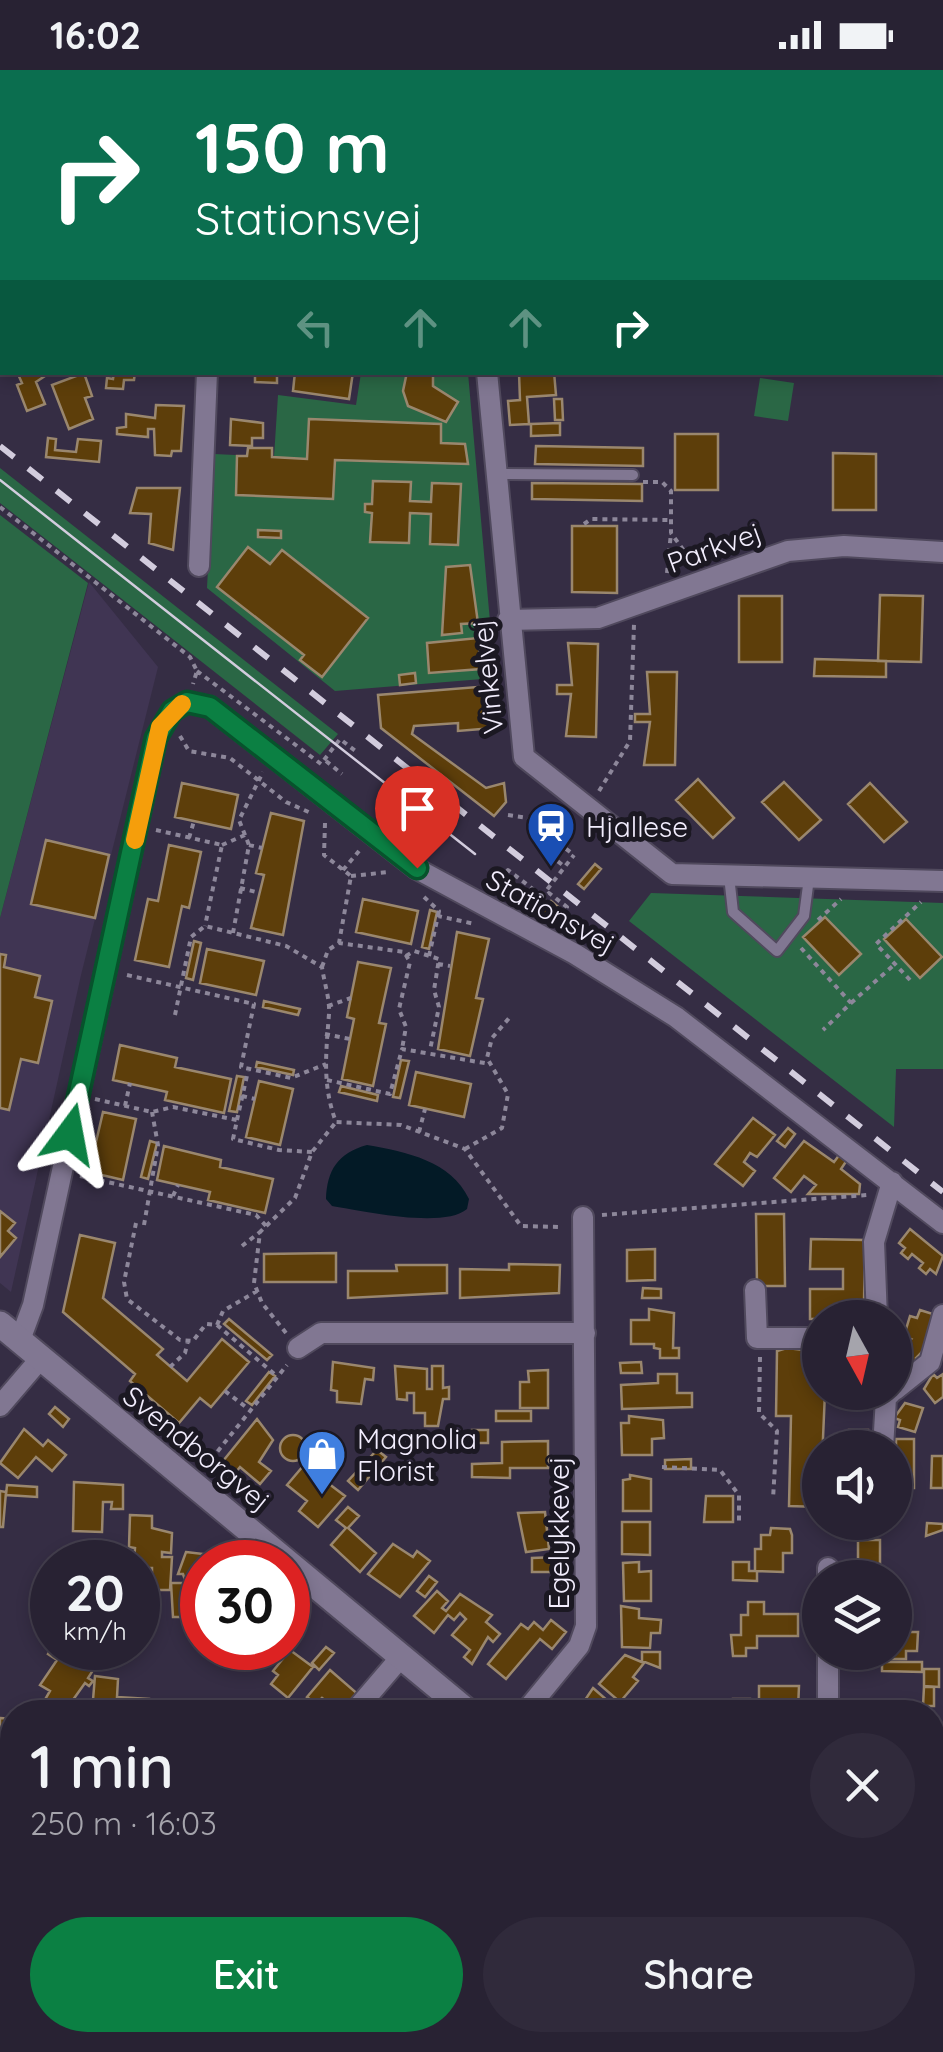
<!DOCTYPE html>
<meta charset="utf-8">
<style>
:root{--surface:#282233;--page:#302a3b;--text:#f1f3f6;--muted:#a5a4ac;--line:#443f4e;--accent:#0b8043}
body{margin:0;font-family:Quicksand,sans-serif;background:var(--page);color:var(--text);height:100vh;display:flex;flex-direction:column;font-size:38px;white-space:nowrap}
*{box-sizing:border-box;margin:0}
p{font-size:32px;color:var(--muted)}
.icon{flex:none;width:55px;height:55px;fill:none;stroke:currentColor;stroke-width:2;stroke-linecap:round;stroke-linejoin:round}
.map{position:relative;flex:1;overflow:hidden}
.side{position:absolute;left:0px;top:1630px;width:945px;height:352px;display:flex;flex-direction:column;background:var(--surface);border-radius:40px 40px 0 0;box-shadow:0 5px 15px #0003,0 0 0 2px var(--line)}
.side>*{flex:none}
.guide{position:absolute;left:0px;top:0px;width:945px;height:305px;box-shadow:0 5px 15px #0003,0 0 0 2px var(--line);background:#0b6e4f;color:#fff;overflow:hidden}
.needle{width:65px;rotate:172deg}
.fabs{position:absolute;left:802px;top:1230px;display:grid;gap:20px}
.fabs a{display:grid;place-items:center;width:110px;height:110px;border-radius:50%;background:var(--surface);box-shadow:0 5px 15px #0003,0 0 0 2px var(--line);font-size:50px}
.speed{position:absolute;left:30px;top:1470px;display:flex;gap:20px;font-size:50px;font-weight:700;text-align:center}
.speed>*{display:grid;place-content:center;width:130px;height:130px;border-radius:50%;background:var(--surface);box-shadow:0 5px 15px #0003,0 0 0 2px var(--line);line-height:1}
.speed small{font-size:25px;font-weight:400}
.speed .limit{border:15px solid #d22;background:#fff;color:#111}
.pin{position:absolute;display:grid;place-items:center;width:85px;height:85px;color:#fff;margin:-102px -42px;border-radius:50% 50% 50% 0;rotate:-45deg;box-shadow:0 0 10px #0007}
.pin .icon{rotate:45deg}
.me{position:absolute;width:110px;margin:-55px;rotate:13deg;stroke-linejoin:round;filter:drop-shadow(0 0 8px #0008)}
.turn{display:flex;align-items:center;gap:35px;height:210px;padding:0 30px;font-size:45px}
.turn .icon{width:130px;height:130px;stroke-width:2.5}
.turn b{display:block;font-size:70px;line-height:85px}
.lanes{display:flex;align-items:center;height:95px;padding:0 30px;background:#0003;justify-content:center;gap:50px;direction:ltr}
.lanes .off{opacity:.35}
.round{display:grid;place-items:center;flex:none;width:105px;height:105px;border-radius:52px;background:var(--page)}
.headline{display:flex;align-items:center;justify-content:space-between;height:170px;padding:0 30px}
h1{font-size:60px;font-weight:600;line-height:75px}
.button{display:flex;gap:20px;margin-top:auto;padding:20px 30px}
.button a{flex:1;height:115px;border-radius:60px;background:var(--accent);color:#fff;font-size:40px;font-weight:600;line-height:115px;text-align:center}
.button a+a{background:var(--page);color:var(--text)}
.status{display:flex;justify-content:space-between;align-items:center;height:70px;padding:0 50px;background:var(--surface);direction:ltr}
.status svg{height:28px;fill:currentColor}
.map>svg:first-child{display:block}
</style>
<div class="status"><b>16:02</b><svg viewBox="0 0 49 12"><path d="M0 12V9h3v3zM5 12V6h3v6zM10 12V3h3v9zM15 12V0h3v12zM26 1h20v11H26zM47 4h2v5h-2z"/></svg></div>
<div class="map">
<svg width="943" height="1982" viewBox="0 0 943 1982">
<rect width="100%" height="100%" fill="#352d44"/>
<!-- built -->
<path fill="#403553" d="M0,0H272L273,2H2L0,236Z
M89,512L158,597L81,905L11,1222L0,1213V848Z"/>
<!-- green -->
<path fill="#2a6745" d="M361,303H468L495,608L335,621L207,518L214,384L274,387L278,325L356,335Z
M760,308L794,313L788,351L754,346Z
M0,398L338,664L320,685L0,433Z
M0,445L88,513L0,848Z
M651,823L943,833V999H896L894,1057L629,851Z"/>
<!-- water -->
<path fill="#031a26" d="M367,1075C407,1082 451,1091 469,1129L467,1139C444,1159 362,1141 332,1136L326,1129C327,1100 338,1083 367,1075Z"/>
<!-- building -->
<path fill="#5d3e0a" stroke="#9a876e" stroke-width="2.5" d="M788,0H854V2H788Z
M2,24V87L0,88V25Z
M17,302H51L36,312L45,334L27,341L17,315L22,313Z
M114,302H135L134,310H124L123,319L106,318L107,308L113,309Z
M255,302H277V313L255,312Z
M295,302H353L349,329L293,321Z
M407,302H433V316L458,332L446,352L408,336L403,321Z
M554,302L556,325L527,327L529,354L510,355L508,331L520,330L519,303Z
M84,303L92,326L85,328L93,349L69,359L52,315Z
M554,329H562L563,350H555Z
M156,335L184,336L181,381H172L171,386L155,385L154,359H148V367L117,364V358L126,357V344L155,348Z
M231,349L263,353V368H252V376L230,375Z
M309,349L441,354V373L465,374L468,394L335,390L333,429L236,425L237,386H247L248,378H272V387L307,389Z
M560,353V365L531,366V354Z
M675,364H718V420H675Z
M48,368L56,369L55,380L76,382L78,369L101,371L99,392L46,387Z
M536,376L643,378V396L535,394Z
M833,383L876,384V440H833Z
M373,411L411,412L410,431L431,432L432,413L461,414L458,475L430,474L431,444L410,443L409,473L370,472L372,443L365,442V434H372Z
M532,413L642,414V431L532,429Z
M137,418H180L173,480L149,473L151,444L130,443Z
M572,456H617V523L572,522Z
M258,460L281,461V468L258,467Z
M248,477L270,494L282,480L368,548L322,607L300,590L304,585L217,517Z
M470,495L478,553L461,554L462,563L442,565L446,497Z
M880,525L923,526L921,592L878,591Z
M739,526H782V592H739Z
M478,568L481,599L429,603L427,573Z
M568,573L598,574L596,667L566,666L571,624H557V615H572Z
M815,589L886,591V607L814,606Z
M647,602H677L675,695H644L650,652H635V644H650Z
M415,603L416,613L400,615L399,605Z
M490,616L493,658L458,661V653L414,656L412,664L486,718L504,713L506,732L494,746L381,658L378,625Z
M698,709L734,748L713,768L676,730Z
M784,712L821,750L799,770L762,732Z
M182,713L238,725L231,759L175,747Z
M870,713L907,752L884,772L848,734Z
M271,743L304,751L283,865L251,858L264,805L256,803Z
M46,770L109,785L95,848L31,834Z
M169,775L201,782L189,838L182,836L169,897L135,890L148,829L158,831Z
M595,794L601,799L584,819L578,814Z
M363,829L418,841L411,874L356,862Z
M551,831L563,841L553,853L541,843Z
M430,840L437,842L429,879L422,877Z
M825,847L861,884L839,905L803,867Z
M906,849L942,887L920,908L884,869Z
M457,862L489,869L476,928L483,929L470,986L438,979Z
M194,871L201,873L193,910L186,908Z
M207,879L264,891L256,925L200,913Z
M0,884L6,885L4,897L40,906L35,927L52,931L38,993L21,989L9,1040L0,1038Z
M358,892L391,898L379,953L386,954L373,1016L342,1009L354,949L347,947Z
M264,931L300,939L298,945L263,937Z
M120,975L177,988L175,997L231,1009L224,1043L165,1030L167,1022L113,1010Z
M401,990L409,991L400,1028L393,1027Z
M257,992L294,1000L293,1005L256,997Z
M416,1002L471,1014L464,1047L409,1035Z
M237,1006L244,1007L237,1042L229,1041Z
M259,1011L293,1019L280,1075L246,1067Z
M341,1016L378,1025L377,1031L339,1022Z
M103,1042L136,1049L123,1110L89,1102Z
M753,1048L775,1065L757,1087L750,1083L744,1092L755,1101L743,1116L715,1094Z
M788,1058L795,1064L785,1077L777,1071Z
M150,1071L157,1073L148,1109L141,1107Z
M804,1071L834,1092L840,1084L847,1090L841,1099L860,1114L859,1124H808L816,1115L804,1106L791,1122L774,1108Z
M164,1076L221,1090L220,1097L273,1109L265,1143L208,1130L210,1122L157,1110Z
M0,1141L15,1153L8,1161L16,1168L0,1187Z
M756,1144H784L785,1216H757Z
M910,1159L943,1186L936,1204L930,1199L926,1204L919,1198L923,1193L912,1184L908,1189L901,1183L905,1178L899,1173Z
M80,1165L115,1173L103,1228L163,1279L157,1285L187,1311L222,1269L249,1292L211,1337L200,1328L179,1353L130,1311L135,1304L63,1242Z
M811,1169L865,1170L864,1234H870V1248L810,1249V1219H843V1199H810Z
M655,1179V1210L627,1211V1180Z
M336,1183V1212H264V1184Z
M509,1194L560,1195L559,1223L460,1228V1199L509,1200Z
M396,1195H447V1223L348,1228V1201H397Z
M643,1218L661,1219V1228H642Z
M649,1239L674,1243L673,1278H679V1288H660V1279L654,1278V1274H631V1250H649Z
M920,1240L936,1245L926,1278L916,1288L920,1293L913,1299L909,1294L903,1299L895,1282L911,1269L904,1266L910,1246L917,1248Z
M229,1249L272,1285L267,1290L224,1254Z
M787,1278L820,1282V1322H825L820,1437L789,1436L791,1346H776L777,1281Z
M333,1292L374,1298L373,1310L365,1309L361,1334L337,1332V1321L331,1320Z
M641,1292L642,1303H621L620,1293Z
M395,1296L427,1299V1319H432V1296H443V1318L449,1317V1329H443L438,1356H425V1343H414V1323H407V1330L397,1329Z
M548,1300V1338H520V1312H529L528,1301Z
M269,1302L275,1306L252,1335L246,1331Z
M658,1304H677V1323H692V1337L622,1339L621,1315L658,1313Z
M933,1304L937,1308L943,1304V1327L935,1333L924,1319Z
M905,1333L923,1338L915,1362L898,1357L900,1350L894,1348Z
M55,1337L69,1349L63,1357L49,1344Z
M496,1341H531V1351H496Z
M629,1346L663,1350L664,1368L652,1369V1385H622L621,1353H629Z
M257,1349L273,1370L259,1392L271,1401L260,1414L240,1397L236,1402L223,1391Z
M24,1359L43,1376L48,1370L66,1385L52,1401L36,1387L18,1408L0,1393Z
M472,1360H488V1373H472Z
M849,1360H868V1367H874V1377L849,1378Z
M280 1378a13 13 0 1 1 26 0a13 13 0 1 1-26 0Z
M896,1369H914V1418H895V1378L889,1377H896Z
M548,1371V1398H510V1408L472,1407V1394L502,1393V1372Z
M377,1380L386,1387L358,1420L348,1411Z
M932,1386H943V1418H931Z
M691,1389V1399H665V1390Z
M304,1395L345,1426L318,1457L299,1441L307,1431L287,1415Z
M630,1405L651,1409V1441H623V1410L630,1409Z
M74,1412L123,1415V1439H111L112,1432H103L102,1462L73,1461Z
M7,1415L37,1417V1427L6,1425Z
M0,1421L6,1422L3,1457H0Z
M706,1426H733V1452H704Z
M348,1437L359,1446L348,1458L376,1483L360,1502L331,1475L346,1458L336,1450Z
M545,1442L549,1479L526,1482L518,1443Z
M130,1445L152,1446V1458L172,1463L171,1483L162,1482V1487H172L170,1520H152V1498H138L134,1492L135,1478L129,1477Z
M622,1452H650V1485L622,1484Z
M927,1453L943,1454V1460L926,1466Z
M771,1458L790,1459L792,1465V1483H783V1502L757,1501V1511L733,1510V1492H749V1501H755V1479H761V1465H770Z
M858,1470H880V1507H858Z
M393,1474L413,1487L417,1481L430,1491L400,1527L368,1504Z
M186,1482L212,1485L211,1492H202V1543L190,1542L192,1520L188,1519L183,1504H178Z
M558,1487V1502H532V1488Z
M639,1492V1502L651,1501V1531H624L623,1493Z
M429,1506L437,1512L425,1527L417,1521Z
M171,1513H183L182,1547H173Z
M437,1521L448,1531L442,1538L446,1541L460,1524L492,1545L486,1552L500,1564L493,1572L488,1567L472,1594L464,1587L470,1580L452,1565L466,1549L460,1543L454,1550L448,1545L434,1563L414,1546Z
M748,1532H764V1544H798V1566H757V1578H746V1586H733L731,1565H741V1545H748Z
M621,1536L639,1539V1548L661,1550L660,1563H651L650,1578L622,1577Z
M551,1550L566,1562L552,1579L540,1569L506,1609L488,1594L521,1554L528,1559L534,1552L543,1560Z
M905,1562H918L917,1581H906V1589H858V1582H895V1567H905Z
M52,1577L76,1578L89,1590L96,1578H107L88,1608L93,1611L89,1616L85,1613L70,1634L63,1630L55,1641L43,1633L50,1621L40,1615L57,1590L48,1584Z
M326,1577L334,1583L319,1600L312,1593Z
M290,1580L313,1597L288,1628L271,1614L278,1605L273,1601Z
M642,1582H660V1598L642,1591Z
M625,1585L644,1593L633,1607L638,1611L620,1632L599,1614Z
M882,1592H922V1602L882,1601Z
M924,1599H939V1617L924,1616Z
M330,1600L360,1626L346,1642H317L326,1631L322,1628L316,1634L307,1627Z
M95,1606L118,1609L117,1627L149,1629L148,1642H92Z
M759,1616H799L798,1639H759Z
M924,1617H934V1636H923Z
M593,1618L608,1631L598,1642H577Z
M733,1629H750V1642H733Z
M877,1630H890V1638L913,1635V1642H856V1638H877Z
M0,1648L12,1649V1668L0,1667Z
M932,1814H943V1841L932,1840Z
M934,1913L939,1920L943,1917V1964L914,1982L905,1970H932Z
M50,1970H125L119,1982H99L77,1971L72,1982H55L50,1980L53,1972Z"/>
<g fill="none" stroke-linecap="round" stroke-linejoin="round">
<!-- service casing -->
<g stroke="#50495d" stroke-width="14">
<path id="service" d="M0,144L2,143
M497,404L633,405
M729,806L733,842L777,881L804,846L809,808
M932,1908L943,1904
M932,1950L943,1964"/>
</g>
<!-- minor casing -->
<g stroke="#50495d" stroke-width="24">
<path id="minor" d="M103,0L104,2
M531,0L532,2
M747,0L748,2
M898,0L899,2
M487,302L524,687L672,804L943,811
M199,496L207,302
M508,550L598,548L788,481L844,476L943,482
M755,1220L757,1268H820
M877,1248L874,1172L892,1112
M20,1270L33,1235L156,668L172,641L187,632L210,637L417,799L575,884L676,947L943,1153
M298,1278L321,1263H585
M895,1320L930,1292L943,1245
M0,1336L41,1288
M883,1378L886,1328L892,1322
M828,1508V1498
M828,1582V1642
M354,1642L401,1587
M525,1642L579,1576L586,1556L583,1147
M0,1707L12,1708
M932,1883L943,1882
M11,1982L12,1968"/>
</g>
<!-- tertiary casing -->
<g stroke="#50495d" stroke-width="29">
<path id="tertiary" d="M942,156H943
M0,256L2,255"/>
</g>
<!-- secondary casing -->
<g stroke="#50495d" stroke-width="29">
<path id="secondary" d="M0,1254L468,1642
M846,1970L856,1982"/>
</g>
<!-- path -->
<path stroke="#8d879a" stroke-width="4" stroke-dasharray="5 5" stroke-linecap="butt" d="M643,412H662L671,421V463L693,493
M0,437L190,587L197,601L193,614
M584,454L591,449L671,450
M667,503L671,463
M197,601L321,694L340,669L358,683
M180,666L189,681L230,688L286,732L313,744
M326,691L342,704
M599,721L630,671L634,554
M508,745L528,748L556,771
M572,749L556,771L574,785
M325,753L324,785L351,806L339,873
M541,758L531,770L565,797
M156,760L222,775L205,856
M189,768L194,751
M222,775L245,765
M249,775L262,778
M343,800L359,781
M351,806L389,802
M494,817L508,800L542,826
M240,818L260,823
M424,827L439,841L438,846
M535,835L538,837L549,823L567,837L554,853
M818,850L841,829
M233,863L249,775L239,750L263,702
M801,878L851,933L823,960
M406,886L414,881L439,889L434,920L439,937L430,980
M429,886L438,846L475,854
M438,894L450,896
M322,897L328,880L339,873L404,882L410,892L399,939L406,957L402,979
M127,905L254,934L241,997L291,1008L326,994
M910,910L876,874L921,832
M851,933L895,894
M328,936L351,928
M175,945L191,867L205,856L286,876L322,897C324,912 330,929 329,944C326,983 322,1015 336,1052L401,1055L465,1079L521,1156L562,1157
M325,964L350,969
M327,1010L390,1024L402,979L490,994
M242,1026L255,1029
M95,1029L152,1042L173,1037L237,1050L233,1069L279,1080L312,1082
M125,1036L130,1013
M237,1050L248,1001
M419,1062L425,1039
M465,1079L502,1058L508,1024L487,988L492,968L510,947
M80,1106L256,1145L266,1156
M173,1126L178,1115
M602,1145L867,1125
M136,1153L124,1212L127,1229L180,1270L193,1271L206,1254L217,1255L223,1241L257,1221
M144,1155L158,1075L152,1042
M242,1176L260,1162
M217,1255L278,1307
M286,1263L262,1233L254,1213L260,1162L295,1128L312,1082L336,1052
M760,1287L759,1343L777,1361L773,1429
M170,1297L185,1283L188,1271
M225,1321L251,1341
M205,1397L287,1295
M662,1397L720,1400L739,1425V1453
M330,1982L421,1970
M483,1982V1970"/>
<!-- service -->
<use href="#service" stroke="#817792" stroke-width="10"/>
<!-- minor -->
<use href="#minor" stroke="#817792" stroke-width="20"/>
<!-- tertiary -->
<use href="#tertiary" stroke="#817792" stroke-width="25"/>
<!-- secondary -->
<use href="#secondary" stroke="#817792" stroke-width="25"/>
<!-- tram -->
<path stroke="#d2ccdd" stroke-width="2.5" d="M0,410L475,784"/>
<!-- rail -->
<path stroke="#d2ccdd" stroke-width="6" stroke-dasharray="18 18" stroke-linecap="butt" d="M0,376L943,1122"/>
<!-- path-bridge -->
<path stroke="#8d879a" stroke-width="4" stroke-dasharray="5 5" stroke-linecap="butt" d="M535,835L574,785"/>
</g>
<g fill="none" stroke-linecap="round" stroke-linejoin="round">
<!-- route casing -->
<g stroke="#07532c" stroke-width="25">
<path id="route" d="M70,1064L156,668L172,641L187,632L210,637L417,798"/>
</g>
<!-- route -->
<use href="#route" stroke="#0b8043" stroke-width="18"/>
<!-- slow -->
<path stroke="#f59e0b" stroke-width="18" d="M135,770L160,657L182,634"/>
</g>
<!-- icons -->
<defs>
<g id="station-pin" transform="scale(2.5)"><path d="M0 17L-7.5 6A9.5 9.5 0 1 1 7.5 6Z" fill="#1a4fb4" stroke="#1b1822"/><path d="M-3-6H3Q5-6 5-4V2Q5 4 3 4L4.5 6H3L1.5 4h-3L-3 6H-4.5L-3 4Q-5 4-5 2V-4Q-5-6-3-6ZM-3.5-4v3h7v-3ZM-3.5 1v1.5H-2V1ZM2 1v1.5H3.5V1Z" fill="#fff"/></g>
<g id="shop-pin" transform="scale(2.5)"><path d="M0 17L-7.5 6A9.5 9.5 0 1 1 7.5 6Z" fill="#3f7fe0" stroke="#1b1822"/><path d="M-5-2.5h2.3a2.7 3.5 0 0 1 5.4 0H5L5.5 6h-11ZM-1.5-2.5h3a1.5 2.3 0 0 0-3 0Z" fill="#fff"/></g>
</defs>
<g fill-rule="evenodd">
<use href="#station-pin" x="551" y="756"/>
<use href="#shop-pin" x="322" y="1384"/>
</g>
<g text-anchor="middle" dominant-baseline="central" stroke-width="10" stroke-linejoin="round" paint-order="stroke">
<!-- street labels -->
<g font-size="28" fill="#f2edfd" stroke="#1b1822">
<text transform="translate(714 477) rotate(-20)">Parkvej</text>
<text transform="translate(487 607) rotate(-96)">Vinkelvej</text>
<text transform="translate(551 841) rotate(29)">Stationsvej</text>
<text transform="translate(197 1378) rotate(39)">Svendborgvej</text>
<text transform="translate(558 1463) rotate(-90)">Egelykkevej</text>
</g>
<!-- poi labels -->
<g font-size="28" fill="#f2edfd" stroke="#1b1822" text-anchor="start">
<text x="586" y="756">Hjallese</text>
<text x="357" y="1368">Magnolia<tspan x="357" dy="32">Florist</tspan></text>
</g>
</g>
</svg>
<div class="fabs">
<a><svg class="needle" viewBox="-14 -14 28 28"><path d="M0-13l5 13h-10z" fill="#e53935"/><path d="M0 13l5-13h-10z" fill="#a5a4ac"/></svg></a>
<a><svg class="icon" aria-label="sound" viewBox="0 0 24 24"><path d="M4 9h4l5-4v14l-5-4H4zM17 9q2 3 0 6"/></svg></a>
<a><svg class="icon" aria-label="layers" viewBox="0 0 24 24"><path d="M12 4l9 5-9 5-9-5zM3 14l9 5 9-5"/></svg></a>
</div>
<div class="speed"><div>20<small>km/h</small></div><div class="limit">30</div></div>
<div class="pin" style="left:417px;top:798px;background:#d93025"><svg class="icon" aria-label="arrive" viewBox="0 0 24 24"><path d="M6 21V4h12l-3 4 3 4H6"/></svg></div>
<svg class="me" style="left:70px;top:1064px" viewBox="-20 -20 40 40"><path d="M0-17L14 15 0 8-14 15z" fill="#0b8043" stroke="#fff" stroke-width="4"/></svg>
<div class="guide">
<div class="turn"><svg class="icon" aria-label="right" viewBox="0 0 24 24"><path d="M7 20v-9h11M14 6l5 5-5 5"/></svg><div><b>150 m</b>Stationsvej</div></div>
<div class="lanes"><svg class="icon off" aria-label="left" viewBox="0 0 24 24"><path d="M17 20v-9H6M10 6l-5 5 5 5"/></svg><svg class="icon off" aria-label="ahead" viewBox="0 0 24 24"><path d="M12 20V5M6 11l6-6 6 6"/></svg><svg class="icon off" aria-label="ahead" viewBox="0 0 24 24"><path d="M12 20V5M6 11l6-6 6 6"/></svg><svg class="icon" aria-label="right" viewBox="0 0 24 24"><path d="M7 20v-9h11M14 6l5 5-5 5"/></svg></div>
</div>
<section class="side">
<div class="headline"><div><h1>1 min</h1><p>250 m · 16:03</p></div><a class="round"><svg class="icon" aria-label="close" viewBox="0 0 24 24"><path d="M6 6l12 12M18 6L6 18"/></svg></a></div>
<div class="button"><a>Exit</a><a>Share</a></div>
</section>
</div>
